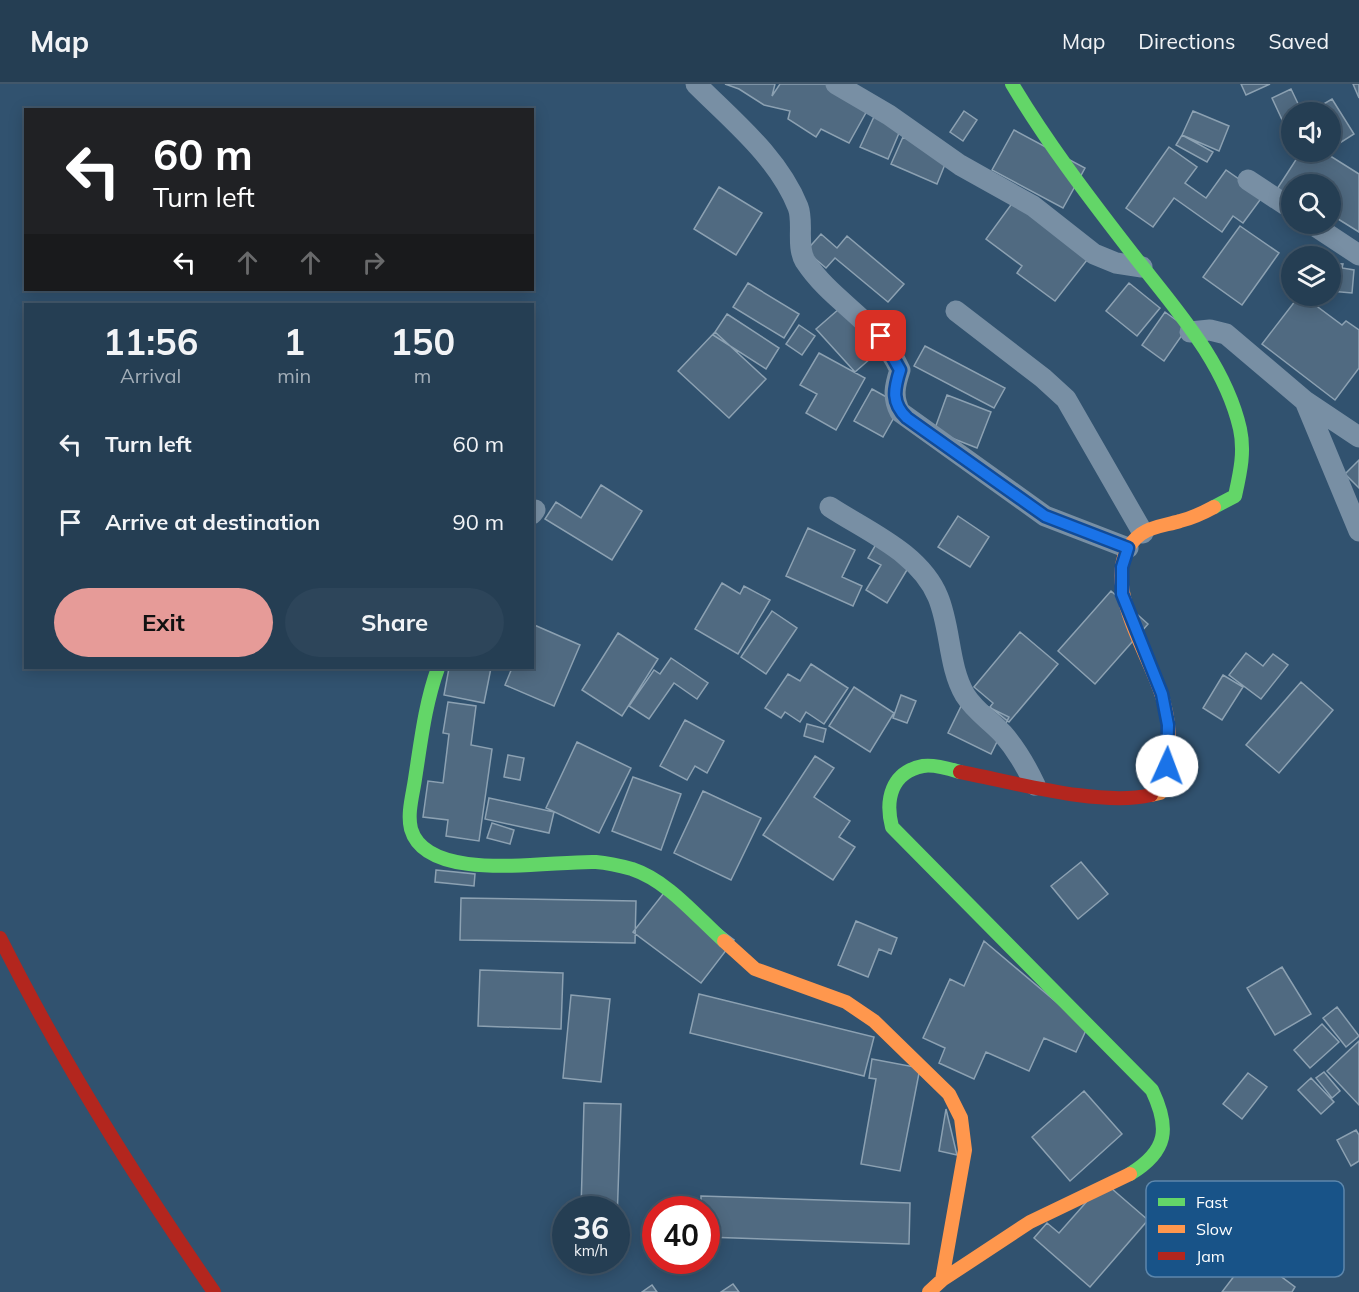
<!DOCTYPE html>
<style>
:root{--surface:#253e53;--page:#2d455a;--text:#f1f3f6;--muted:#a3aeb8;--line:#42576a;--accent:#e69b98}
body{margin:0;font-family:Mulish,sans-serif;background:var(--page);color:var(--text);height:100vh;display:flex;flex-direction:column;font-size:22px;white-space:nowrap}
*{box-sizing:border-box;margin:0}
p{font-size:20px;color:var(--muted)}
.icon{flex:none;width:33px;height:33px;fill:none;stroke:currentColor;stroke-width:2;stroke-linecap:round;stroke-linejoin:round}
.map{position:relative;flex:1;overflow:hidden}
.details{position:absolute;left:24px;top:219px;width:510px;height:366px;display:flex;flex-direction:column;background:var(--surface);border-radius:0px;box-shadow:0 3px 15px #0003,0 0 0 2px var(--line)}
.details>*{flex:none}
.hud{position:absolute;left:24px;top:24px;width:510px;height:183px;border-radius:0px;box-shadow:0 3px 15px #0003,0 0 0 2px var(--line);background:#202124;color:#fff;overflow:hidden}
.fabs{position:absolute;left:1281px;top:18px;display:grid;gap:12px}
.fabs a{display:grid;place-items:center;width:60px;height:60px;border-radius:50%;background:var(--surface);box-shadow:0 3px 15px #0003,0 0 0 2px var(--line);font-size:30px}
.speed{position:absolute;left:552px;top:1112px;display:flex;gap:12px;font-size:30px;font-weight:700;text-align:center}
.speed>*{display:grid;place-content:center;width:78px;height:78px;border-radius:50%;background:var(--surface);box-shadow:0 3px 15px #0003,0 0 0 2px var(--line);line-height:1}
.speed small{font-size:15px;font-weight:400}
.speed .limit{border:9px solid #d22;background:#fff;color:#111}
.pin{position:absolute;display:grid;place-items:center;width:51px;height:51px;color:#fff;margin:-26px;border-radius:12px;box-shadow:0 3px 9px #0006}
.me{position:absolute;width:66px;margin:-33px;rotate:2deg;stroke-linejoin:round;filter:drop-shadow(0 0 4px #0008)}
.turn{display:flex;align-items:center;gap:21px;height:126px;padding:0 30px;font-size:27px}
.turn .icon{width:78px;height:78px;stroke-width:2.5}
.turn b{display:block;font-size:42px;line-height:51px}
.lanes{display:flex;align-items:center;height:57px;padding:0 30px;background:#0003;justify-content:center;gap:30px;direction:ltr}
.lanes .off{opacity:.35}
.eta{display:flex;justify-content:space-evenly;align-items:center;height:102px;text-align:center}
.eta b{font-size:36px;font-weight:700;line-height:42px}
.cta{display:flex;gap:12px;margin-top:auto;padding:12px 30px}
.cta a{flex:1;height:69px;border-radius:36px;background:var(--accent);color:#111;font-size:24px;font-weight:700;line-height:69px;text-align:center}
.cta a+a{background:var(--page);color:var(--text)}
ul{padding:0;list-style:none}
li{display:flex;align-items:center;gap:18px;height:78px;padding:0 30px}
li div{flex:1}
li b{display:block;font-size:22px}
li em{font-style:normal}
header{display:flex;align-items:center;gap:36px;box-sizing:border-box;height:84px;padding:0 30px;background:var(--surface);border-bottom:2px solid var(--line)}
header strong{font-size:28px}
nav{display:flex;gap:33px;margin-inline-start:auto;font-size:21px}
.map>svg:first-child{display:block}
</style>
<header>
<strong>Map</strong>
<nav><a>Map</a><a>Directions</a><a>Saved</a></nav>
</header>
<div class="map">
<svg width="1359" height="1208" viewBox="0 0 1359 1208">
<rect width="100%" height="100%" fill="#31526f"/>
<!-- building -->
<path fill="#506a81" stroke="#8ca1b2" stroke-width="1.5" d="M725,0H775L772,12L780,0H828L868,25L849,59L821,45L816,53L788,35L790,27L764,21L739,5Z
M1241,0H1270L1246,11Z
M1353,0H1359V14Z
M1291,5L1302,28H1292L1291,55L1272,14Z
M1332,15L1354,50L1332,64L1330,28H1310Z
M878,24L905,35L888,75L860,63Z
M964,27L977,36L963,57L950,48Z
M1193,27L1229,42L1219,67L1182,51Z
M1014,46L1085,84L1063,124L992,86Z
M1182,51L1213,68L1207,78L1176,61Z
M903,53L948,73L937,100L891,80Z
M1169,63L1197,83L1185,99L1206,114L1226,86L1263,112L1243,139L1233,132L1222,148L1174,114L1153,143L1126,124Z
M1301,68H1324L1359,90V148L1330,130V100H1292V114L1277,105Z
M719,103L762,129L736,171L694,145Z
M1016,114L1091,171L1055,217L1017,189L1022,182L986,155Z
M1240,142L1279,169L1242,221L1203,193Z
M821,150L837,164L847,152L904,200L888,218L835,174L826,184L806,167Z
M1330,179L1343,180L1342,184L1354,186L1352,209L1330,207Z
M748,199L799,230L784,254L733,223Z
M1129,199L1160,224L1137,252L1106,227Z
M1299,212H1303L1342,241L1346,237L1359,246V284L1335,316L1262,260Z
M847,218L886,261L855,288L816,245Z
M1165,228L1187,244L1164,277L1142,261Z
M727,230L779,264L766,285L713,251Z
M799,241L815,252L802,271L786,260Z
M715,248L766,295L729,334L678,287Z
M925,262L1005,304L994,324L914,282Z
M819,269L865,294L836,346L806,329L817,310L800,301Z
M872,305L901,321L883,353L854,337Z
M947,311L991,328L977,364L934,347Z
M1359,376V404L1345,390Z
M601,401L642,427L612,476L545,435L556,418L581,434Z
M958,432L989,453L970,483L938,463Z
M808,444L855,466L842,493L862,502L853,522L786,492Z
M879,455L913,476L887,519L866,506L881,481L868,474Z
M722,499L740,510L744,502L770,516L738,570L695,545Z
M1111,507L1148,540L1095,600L1058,567Z
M772,527L797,544L766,590L741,573Z
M532,540L580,561L554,622L505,601L512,584H532Z
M1020,548L1058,580L1009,638L990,623L993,619L974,603Z
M618,549L658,575L622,632L582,606Z
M1246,569L1263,582L1273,570L1288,581L1261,615L1229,591Z
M671,574L708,599L697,615L674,599L649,635L629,622L654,586L660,590Z
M811,580L848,604L824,640L806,628L800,638L785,628L781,634L765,624L788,590L800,597Z
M449,584H491L484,619L444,611Z
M1223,591L1243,603L1222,636L1203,624Z
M1301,598L1333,626L1279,689L1246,661Z
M854,603L894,629L870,668L829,642Z
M901,611L916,617L907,639L893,634Z
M966,612L1009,633L991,670L948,649Z
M448,618L476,622L471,661L492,665L479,757L446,752L448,736L423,733L428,697L443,699L449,650L443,649Z
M685,636L724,657L707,689L695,682L687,696L660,682Z
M807,640L826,645L823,658L804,652Z
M577,658L631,684L599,749L546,724Z
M508,671L524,674L520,696L504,693Z
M815,672L834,684L814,713L850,737L839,753L855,763L833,796L763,751Z
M633,693L681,710L661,766L612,747Z
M703,707L761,734L731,796L674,769Z
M489,714L554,728L549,749L485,735Z
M492,739L514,746L510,760L487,754Z
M1081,778L1108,810L1078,835L1051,802Z
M436,786L475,790L474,802L435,798Z
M667,805L734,856L701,899L633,848Z
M461,814L636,817L635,859L460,856Z
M856,837L897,854L891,870L879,865L868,893L838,881Z
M984,857L1087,944L1076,968L1044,954L1029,987L986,968L974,995L939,979L945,964L923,954L950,895L964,902Z
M1282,883L1311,930L1275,951L1247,904Z
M480,886L563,889L561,945L478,942Z
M699,910L874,953L864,992L690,949Z
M571,911L610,915L601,998L563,994Z
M1337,923L1359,952L1346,963L1323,934Z
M1322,940L1339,958L1310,984L1294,966Z
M1359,957V1021L1327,987Z
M872,975L920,984L900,1087L861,1080L876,995L869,994Z
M1324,988L1340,1007L1332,1014L1316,994Z
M1248,989L1267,1003L1242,1035L1223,1020Z
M1311,994L1334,1018L1321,1030L1298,1006Z
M1084,1007L1122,1050L1070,1097L1032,1053Z
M584,1019L621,1020L616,1167V1125H581Z
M946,1025L957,1071L939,1067Z
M1356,1046L1359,1051V1077L1351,1082L1337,1056Z
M1104,1098L1148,1136L1090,1203L1034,1154L1047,1139L1059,1149Z
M701,1112L910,1119L909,1160L706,1153V1125H701Z
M1251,1170L1295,1203L1292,1208H1222Z
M733,1200L739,1208H721Z
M652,1201L657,1208H642Z"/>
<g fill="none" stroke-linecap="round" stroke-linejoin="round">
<!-- street -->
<path stroke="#788fa4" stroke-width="21" d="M696,0C733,37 778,73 798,123C804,138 796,162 805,177C834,221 877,235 900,286C895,301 892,313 900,328L1045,432L1128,464
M836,0L889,31L960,81L1033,122L1094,170L1116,179L1142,183
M1248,96L1292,125
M1312,140L1359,171
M956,227L1043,294L1066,315L1143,449
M1190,248L1210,246L1226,250L1305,317L1359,353
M1305,317L1359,447
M830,423C868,448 920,469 938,513C951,544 948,582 965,611C975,627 990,636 1003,650C1017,666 1026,682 1035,701
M532,430L535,426"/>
<!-- fast -->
<path stroke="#63d668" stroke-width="14" d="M1012,0C1046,57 1087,111 1128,164C1170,219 1224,275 1240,345C1245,368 1240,389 1235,412L1214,423
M438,584C425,620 421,657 415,695C413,710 407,729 411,745C427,801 552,776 596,778C608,779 621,782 632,785C668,797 696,832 724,857
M960,688C950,685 934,680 923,682C891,688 885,716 892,743L1152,1006C1170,1044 1168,1067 1130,1090"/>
<!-- slow -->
<path stroke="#ff974d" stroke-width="14" d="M1151,711L1160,709C1170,680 1172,649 1164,619C1153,573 1090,488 1141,450C1152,442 1168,441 1180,437C1192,434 1203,429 1214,423
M724,857L755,885L846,918L874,937L949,1010L961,1034L965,1066L942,1196
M929,1208L942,1196L1030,1138L1130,1090"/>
<!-- jam -->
<path stroke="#b3261e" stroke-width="14" d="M960,688C1013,698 1100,723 1151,711
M0,854C62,978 135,1094 214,1208"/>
</g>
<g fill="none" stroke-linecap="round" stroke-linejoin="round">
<!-- route casing -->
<g stroke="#114b97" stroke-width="15">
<path id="route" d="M881,252L900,286C894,305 891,319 907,334L1045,432L1128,464L1122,483V510L1162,610L1168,641L1167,682"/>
</g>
<!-- route -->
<use href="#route" stroke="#1a73e8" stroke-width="10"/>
</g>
<!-- legend -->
<rect x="1146" y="1097" width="198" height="96" rx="9" fill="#185388" stroke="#5d87ac" stroke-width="1.5"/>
<rect x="1158" y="1114" width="27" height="8" fill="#63d668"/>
<rect x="1158" y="1141" width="27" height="8" fill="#ff974d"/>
<rect x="1158" y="1168" width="27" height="8" fill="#b3261e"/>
<g font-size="16" fill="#fff">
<text x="1196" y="1124">Fast</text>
<text x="1196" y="1151">Slow</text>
<text x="1196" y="1178">Jam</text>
</g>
</svg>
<div class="fabs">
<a><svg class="icon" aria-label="sound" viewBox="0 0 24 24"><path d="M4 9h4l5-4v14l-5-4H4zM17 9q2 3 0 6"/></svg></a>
<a><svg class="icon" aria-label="search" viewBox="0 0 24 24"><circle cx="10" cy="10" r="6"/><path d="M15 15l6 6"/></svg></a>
<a><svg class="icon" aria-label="layers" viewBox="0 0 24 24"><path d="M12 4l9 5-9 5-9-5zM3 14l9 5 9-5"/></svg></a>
</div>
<div class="speed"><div>36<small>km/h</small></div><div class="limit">40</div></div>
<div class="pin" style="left:881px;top:252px;background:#d93025"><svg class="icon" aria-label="arrive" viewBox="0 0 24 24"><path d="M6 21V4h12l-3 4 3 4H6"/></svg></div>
<svg class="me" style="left:1167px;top:682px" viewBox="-20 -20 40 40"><circle r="19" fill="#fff"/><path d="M0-13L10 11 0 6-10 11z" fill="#1a73e8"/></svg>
<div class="hud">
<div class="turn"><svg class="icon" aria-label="left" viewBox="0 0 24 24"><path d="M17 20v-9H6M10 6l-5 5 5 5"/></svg><div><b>60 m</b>Turn left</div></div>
<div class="lanes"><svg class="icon" aria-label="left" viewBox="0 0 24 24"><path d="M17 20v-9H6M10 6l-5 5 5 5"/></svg><svg class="icon off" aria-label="ahead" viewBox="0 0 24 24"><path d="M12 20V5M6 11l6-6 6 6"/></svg><svg class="icon off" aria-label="ahead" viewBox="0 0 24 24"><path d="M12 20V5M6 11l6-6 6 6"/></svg><svg class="icon off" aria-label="right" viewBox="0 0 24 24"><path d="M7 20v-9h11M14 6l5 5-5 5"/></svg></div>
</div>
<section class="details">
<div class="eta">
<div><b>11:56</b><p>Arrival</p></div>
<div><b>1</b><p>min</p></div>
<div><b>150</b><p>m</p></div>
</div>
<ul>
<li><svg class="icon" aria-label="left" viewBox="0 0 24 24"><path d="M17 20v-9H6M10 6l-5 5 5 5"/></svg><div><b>Turn left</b></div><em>60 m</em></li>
<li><svg class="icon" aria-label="arrive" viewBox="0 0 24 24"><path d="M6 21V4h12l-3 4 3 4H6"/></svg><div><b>Arrive at destination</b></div><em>90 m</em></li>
</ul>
<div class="cta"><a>Exit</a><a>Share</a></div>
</section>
</div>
